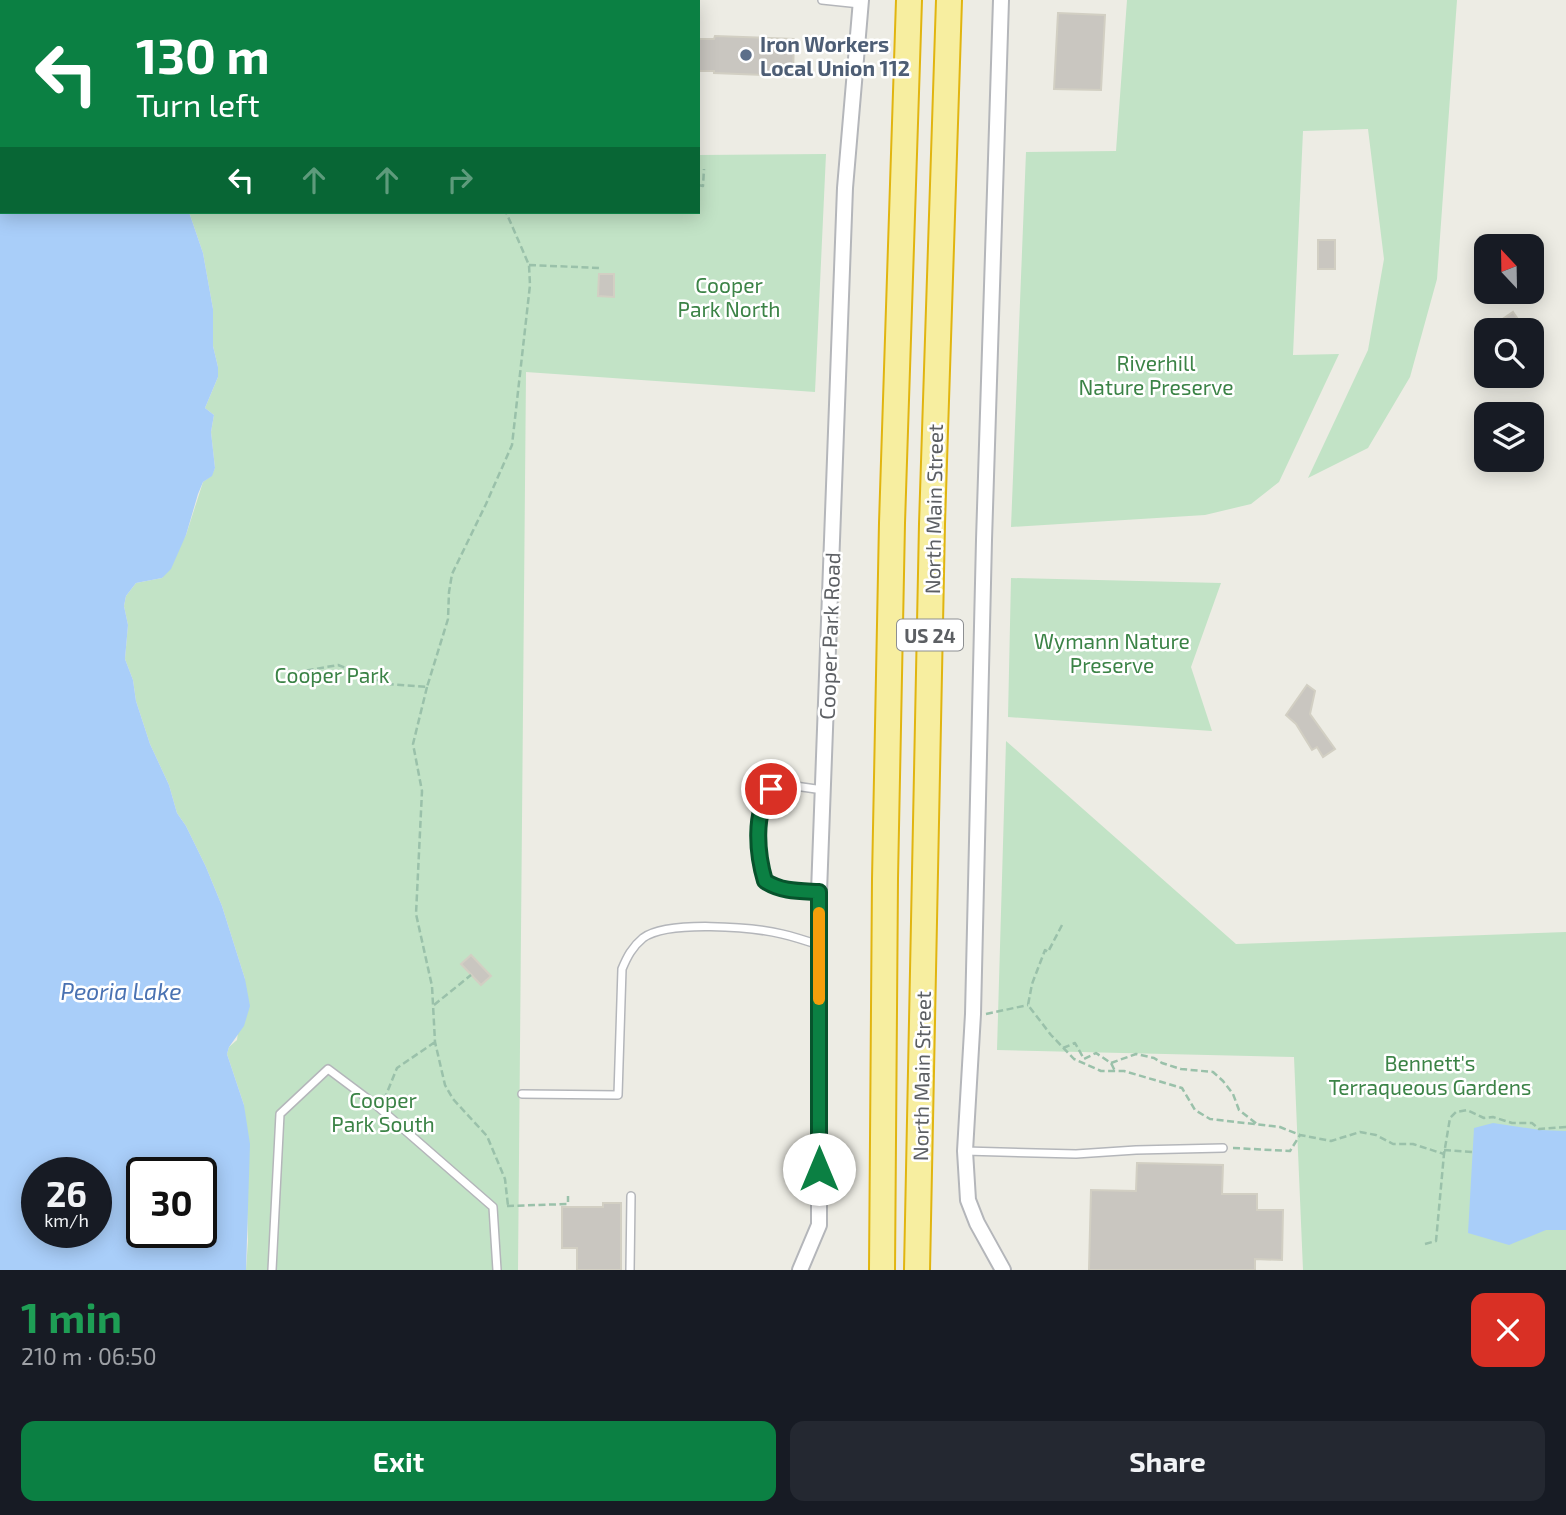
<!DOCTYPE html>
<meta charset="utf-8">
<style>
:root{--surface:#171b24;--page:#242831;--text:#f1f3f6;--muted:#9ea1a6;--accent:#0b8043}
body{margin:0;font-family:"Exo 2",sans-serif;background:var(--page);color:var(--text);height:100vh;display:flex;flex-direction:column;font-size:26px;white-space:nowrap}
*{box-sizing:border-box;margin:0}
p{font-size:23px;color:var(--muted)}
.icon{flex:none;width:38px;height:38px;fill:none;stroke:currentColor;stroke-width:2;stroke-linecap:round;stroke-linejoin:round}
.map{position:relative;height:1270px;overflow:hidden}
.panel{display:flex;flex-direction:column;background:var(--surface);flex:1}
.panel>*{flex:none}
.guide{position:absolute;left:0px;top:0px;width:700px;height:214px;box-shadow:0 4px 18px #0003;background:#0b8043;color:#fff;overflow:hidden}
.needle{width:46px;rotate:338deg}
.buttons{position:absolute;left:1474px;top:234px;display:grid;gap:14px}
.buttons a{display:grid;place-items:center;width:70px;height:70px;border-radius:14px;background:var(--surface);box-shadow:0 4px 18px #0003;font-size:35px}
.speed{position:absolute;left:21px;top:1157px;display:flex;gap:14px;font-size:35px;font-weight:700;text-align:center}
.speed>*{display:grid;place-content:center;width:91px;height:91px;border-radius:50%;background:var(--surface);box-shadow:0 4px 18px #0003;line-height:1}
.speed small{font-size:18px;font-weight:400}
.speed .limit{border:4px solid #111;border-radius:10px;background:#fff;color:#111}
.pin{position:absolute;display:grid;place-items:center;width:60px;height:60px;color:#fff;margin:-30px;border:4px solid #fff;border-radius:50%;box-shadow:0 2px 7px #0007}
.me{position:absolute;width:77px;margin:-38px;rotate:0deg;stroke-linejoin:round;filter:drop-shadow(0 0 5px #0008)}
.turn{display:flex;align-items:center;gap:24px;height:147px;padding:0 21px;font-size:32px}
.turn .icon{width:91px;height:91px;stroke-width:2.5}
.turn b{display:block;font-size:49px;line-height:60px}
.lanes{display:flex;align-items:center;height:66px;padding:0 21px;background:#0003;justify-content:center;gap:35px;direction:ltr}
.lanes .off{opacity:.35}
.round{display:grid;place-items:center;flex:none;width:74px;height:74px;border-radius:14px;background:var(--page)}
.overview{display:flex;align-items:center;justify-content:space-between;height:119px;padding:0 21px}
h1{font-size:42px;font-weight:700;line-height:52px;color:#1e9e55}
.cta{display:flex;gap:14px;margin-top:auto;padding:14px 21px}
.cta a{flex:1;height:80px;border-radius:14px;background:var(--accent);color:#fff;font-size:28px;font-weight:700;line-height:80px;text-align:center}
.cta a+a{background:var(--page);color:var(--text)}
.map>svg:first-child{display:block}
</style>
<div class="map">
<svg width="1566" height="1270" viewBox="0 0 1566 1270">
<rect width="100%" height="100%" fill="#edece4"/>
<!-- green -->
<path fill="#c2e3c6" d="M213,0H438V2H212Z
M1127,0H1457L1437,279L1410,377L1368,448L1308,478L1368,350L1384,259L1368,129L1303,131L1293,355L1339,354L1279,482L1251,504L1205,515L1011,527L1026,152L1116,151Z
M826,154L815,392L526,372L518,1270H246L248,1241L244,1105L227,1054L229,1047L237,1040L245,979L222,906L206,867L186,826L177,813L169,785L150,744L136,701L133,680L125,659L128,625L124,606L126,596L136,583L162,578L186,535L203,482L211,476L215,468L211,432L214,415L205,408L218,377V367L213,346V309L203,253L189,212H698V155Z
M1011,578L1221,583L1191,667L1212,731L1008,717Z
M1006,741L1236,944L1566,932V1270H1303L1294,1057L997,1050Z"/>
<!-- water -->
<path fill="#a9cef9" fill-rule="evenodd" d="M0,0H213L2,2V212H189L203,253L213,309V346L218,367V377L205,408L214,415L211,432L215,468L212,476L203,482L198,494L186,535L171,569L162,578L136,583L126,596L124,606L128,625L125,659L133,680L136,701L150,744L169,785L177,813L186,826L206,867L222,906L245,979L250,1006L244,1026L229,1047L227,1054L244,1105L250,1144L246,1270H0ZM37,1172H96V1232H37ZM142,1172H201V1232H142Z
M1493,1123L1540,1130L1566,1131V1230H1546L1509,1245L1468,1233L1474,1128Z"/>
<!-- building -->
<path fill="#c9c6c0" stroke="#d2cfc3" stroke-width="2" d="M1058,13L1105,15L1101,90L1054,89Z
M715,36L794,39L793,76L714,73V71H698V39H714Z
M1318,240H1335V269H1318Z
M599,274H614V297L598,296Z
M1513,312L1522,325L1514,331H1485Z
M1307,685L1315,691L1310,714L1335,749L1323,757L1317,747L1312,750L1296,724L1286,715Z
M471,955L491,976L481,985L461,964Z
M1137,1163L1223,1165L1222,1194H1257V1210H1283L1282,1260L1255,1259V1270H1089L1091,1190L1136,1191Z
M603,1203H621V1270H577V1248H562V1207H603Z"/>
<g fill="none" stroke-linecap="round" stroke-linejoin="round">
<!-- service casing -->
<g stroke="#b4b6ba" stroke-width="10">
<path id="service" d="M822,0L860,4
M819,892C800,891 782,892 765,881C757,853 753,813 770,789L788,785L823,790
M522,1094L618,1095L622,969C627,957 632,947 643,938C668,920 752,927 782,934C795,937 807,941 819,945
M965,1151L1076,1154L1136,1150L1223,1148
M272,1270L280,1114L328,1069L376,1105L493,1207L497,1270
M630,1270L631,1196"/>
</g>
<!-- minor casing -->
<g stroke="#b4b6ba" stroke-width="18">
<path id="minor" d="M1001,0L984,540L973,1014L965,1151L968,1200L977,1223L1003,1270
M800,1270L819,1225V892L845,188L861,0"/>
</g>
<!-- trunk casing -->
<g stroke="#e1b510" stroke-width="28">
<path id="trunk" d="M882,1270L885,879L892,523L909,0
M917,1270L932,524L949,0"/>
</g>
<!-- path -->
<path stroke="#9ac1aa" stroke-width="2.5" stroke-dasharray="7 3.5" stroke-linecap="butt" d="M392,2L393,0
M698,185L703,186L704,169
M210,212H212
M529,265L600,268
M286,674L338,665L388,684L427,687L448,619L449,592L452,574L486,504L512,445L530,285L529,265L506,212
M427,687L413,744L422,791L416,914L432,986L435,1042L445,1085L453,1099L487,1136L505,1179L508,1206
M1062,925L1048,952L1045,950L1032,984L1028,1005L1051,1035L1074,1059L1101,1071H1124L1182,1088L1195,1110L1210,1119L1280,1127L1300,1135L1331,1141L1360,1132L1376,1135L1393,1144H1413L1444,1154
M434,1005L471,975
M986,1014L1028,1005
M1063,1048L1075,1043L1084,1059L1096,1053L1111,1063L1115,1071
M1111,1063L1136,1054L1154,1058L1162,1063L1181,1069L1213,1072L1223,1081L1233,1094L1239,1110L1257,1124
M384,1100L397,1068L435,1042
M1233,1148L1290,1151L1300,1135
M1444,1150L1473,1152
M507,1206L568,1204V1196
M1425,1244L1436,1241L1444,1154L1450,1118L1456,1112L1467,1110L1484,1118L1493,1117L1512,1123H1532L1539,1129L1566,1127"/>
<!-- service -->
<use href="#service" stroke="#fff" stroke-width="7"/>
<!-- minor -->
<use href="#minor" stroke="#fff" stroke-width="14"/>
<!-- trunk -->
<use href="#trunk" stroke="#f7eea0" stroke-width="24"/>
</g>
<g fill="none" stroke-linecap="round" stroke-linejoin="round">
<!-- route casing -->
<g stroke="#07532c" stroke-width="18">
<path id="route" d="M771,789C753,813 757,854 765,881C782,892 800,891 819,892V1169"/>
</g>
<!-- route -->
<use href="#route" stroke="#0b8043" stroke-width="12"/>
<!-- slow -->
<path stroke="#f59e0b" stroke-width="12" d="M819,913V999"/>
</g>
<!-- markers -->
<circle fill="#5c6f8a" stroke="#fff" stroke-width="2.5" cx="746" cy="55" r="7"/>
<g text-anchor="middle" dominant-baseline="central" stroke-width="5" stroke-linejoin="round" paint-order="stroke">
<!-- shield labels -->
<rect fill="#fff" stroke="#8d8f92" stroke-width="2" x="897" y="619.5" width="66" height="31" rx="5"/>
<g font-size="19" font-weight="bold" fill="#5c5f63">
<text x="930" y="635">US 24</text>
</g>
<!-- service labels -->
<g font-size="21" font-weight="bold" fill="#4e5e75" stroke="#fff" text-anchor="start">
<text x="760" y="43">Iron Workers<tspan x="760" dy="24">Local Union 112</tspan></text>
</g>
<!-- park labels -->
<g font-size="21" fill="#3b8346" stroke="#fff">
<text x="729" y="284">Cooper<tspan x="729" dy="24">Park North</tspan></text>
<text x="1156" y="362">Riverhill<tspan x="1156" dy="24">Nature Preserve</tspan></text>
<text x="1112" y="640">Wymann Nature<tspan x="1112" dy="24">Preserve</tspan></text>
<text x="332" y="674">Cooper Park</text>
<text x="1430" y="1062">Bennett's<tspan x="1430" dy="24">Terraqueous Gardens</tspan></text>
<text x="383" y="1099">Cooper<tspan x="383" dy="24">Park South</tspan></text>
</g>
<!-- street labels -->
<g font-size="21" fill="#5c5f63" stroke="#fff">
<text transform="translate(933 509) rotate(-89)">North Main Street</text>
<text transform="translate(829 636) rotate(-88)">Cooper Park Road</text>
<text transform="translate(921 1076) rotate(-89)">North Main Street</text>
</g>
<!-- water labels -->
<g font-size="23" font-style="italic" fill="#4a72b2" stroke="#fff">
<text x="121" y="991">Peoria Lake</text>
</g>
</g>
</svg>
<div class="buttons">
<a><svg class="needle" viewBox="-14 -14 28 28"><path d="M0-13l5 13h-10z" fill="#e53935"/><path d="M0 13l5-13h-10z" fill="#9ea1a6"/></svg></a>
<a><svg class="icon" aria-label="search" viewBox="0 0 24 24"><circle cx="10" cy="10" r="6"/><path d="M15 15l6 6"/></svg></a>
<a><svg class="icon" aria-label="layers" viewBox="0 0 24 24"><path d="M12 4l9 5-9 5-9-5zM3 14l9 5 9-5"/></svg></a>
</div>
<div class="speed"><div>26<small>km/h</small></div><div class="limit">30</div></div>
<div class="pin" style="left:771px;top:789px;background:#d93025"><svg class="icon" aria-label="arrive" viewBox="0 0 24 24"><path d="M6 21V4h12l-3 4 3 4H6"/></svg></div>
<svg class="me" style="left:819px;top:1169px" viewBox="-20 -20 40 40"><circle r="19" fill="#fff"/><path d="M0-13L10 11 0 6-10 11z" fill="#0b8043"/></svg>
<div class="guide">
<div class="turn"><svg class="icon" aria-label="left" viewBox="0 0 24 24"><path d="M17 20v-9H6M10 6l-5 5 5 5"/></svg><div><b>130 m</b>Turn left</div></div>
<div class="lanes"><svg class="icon" aria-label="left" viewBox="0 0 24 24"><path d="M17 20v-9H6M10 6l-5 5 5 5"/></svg><svg class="icon off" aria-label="ahead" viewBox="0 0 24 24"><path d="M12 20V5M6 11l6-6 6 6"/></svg><svg class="icon off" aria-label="ahead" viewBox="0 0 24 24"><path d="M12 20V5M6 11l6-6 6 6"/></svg><svg class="icon off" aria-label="right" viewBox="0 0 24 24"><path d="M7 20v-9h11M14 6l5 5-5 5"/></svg></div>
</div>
</div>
<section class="panel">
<div class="overview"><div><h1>1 min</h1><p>210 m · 06:50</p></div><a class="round" style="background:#d93025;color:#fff"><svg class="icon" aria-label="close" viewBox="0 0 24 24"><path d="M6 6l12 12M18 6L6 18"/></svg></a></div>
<div class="cta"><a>Exit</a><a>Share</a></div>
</section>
